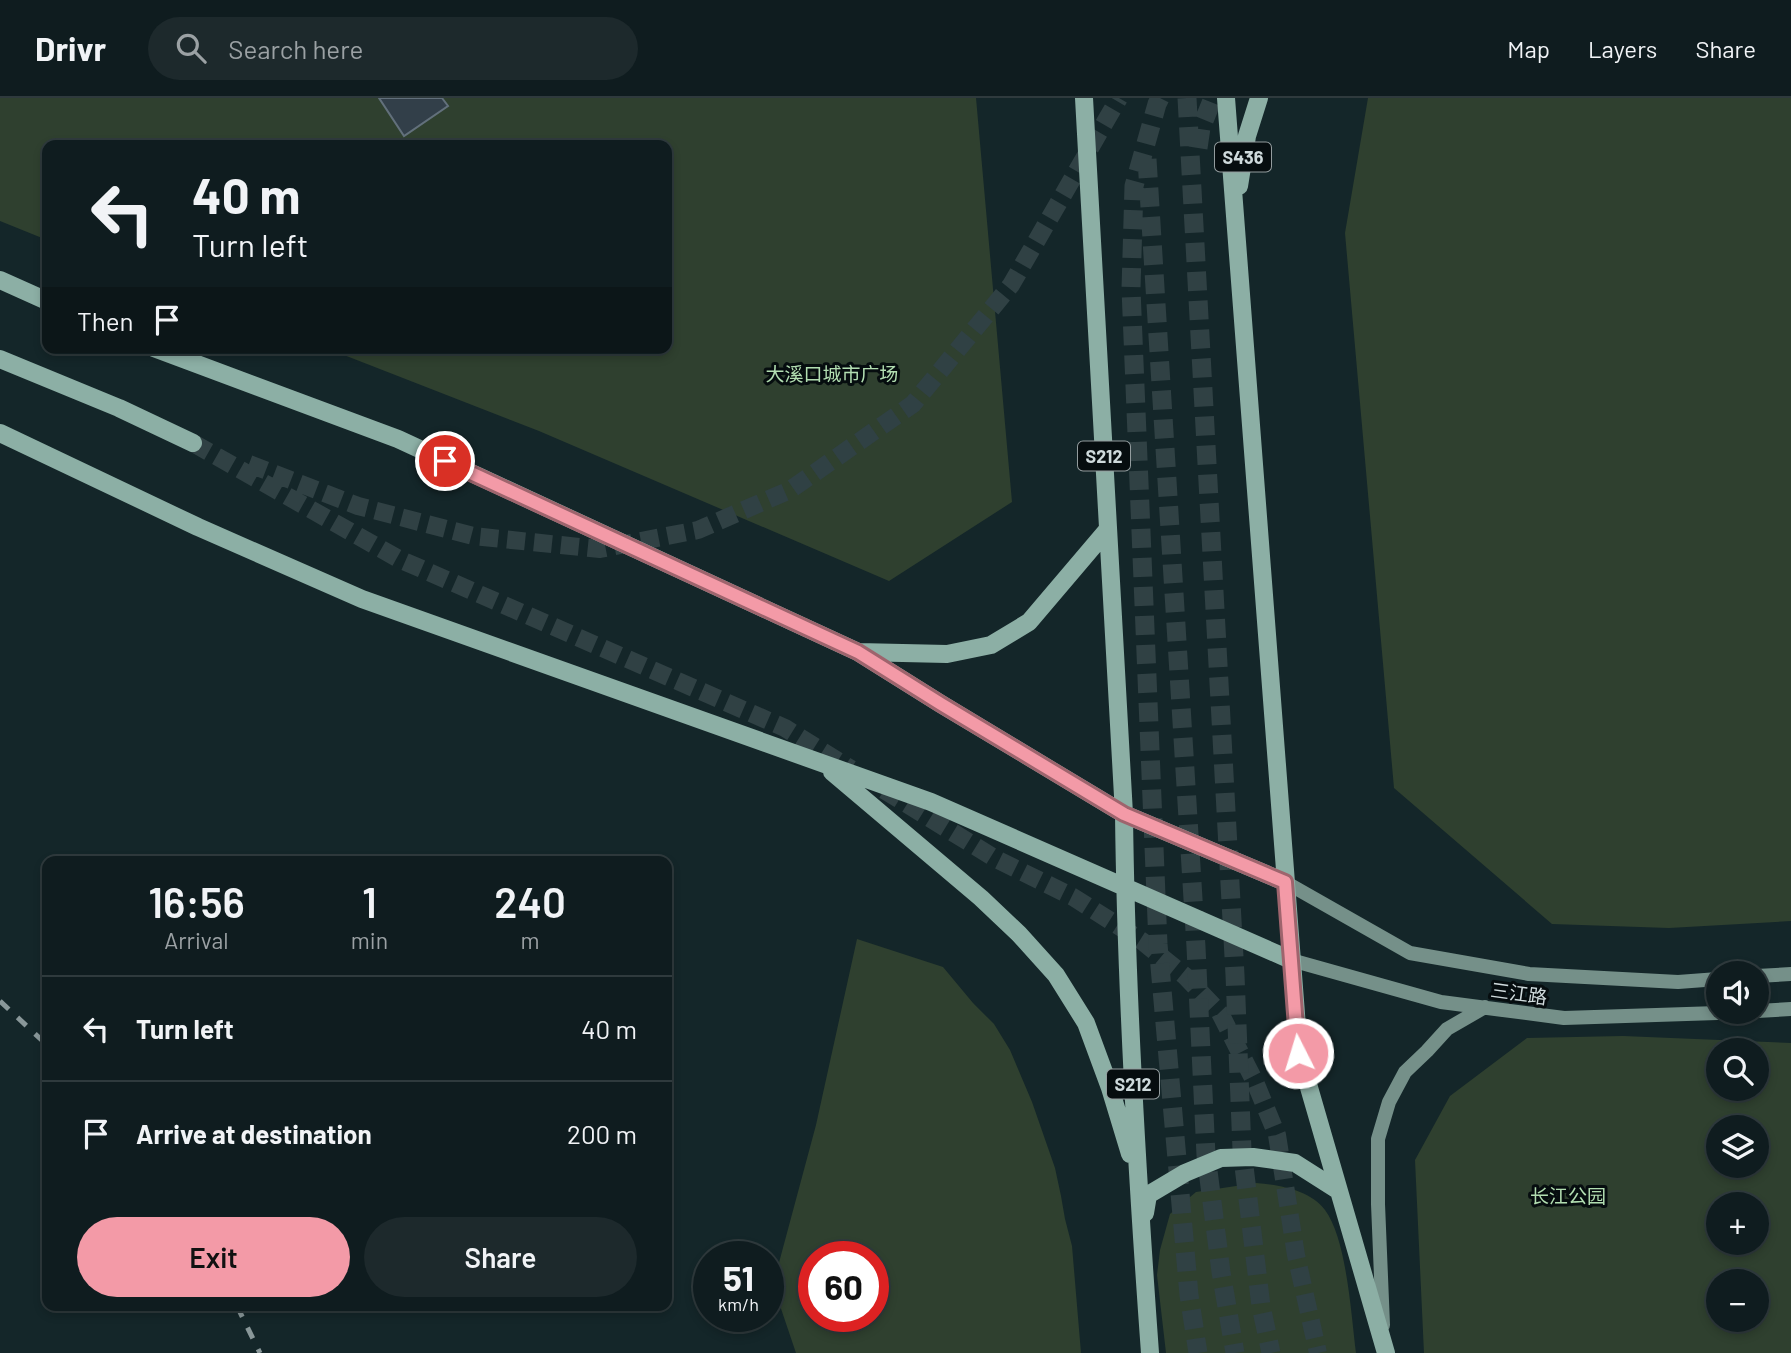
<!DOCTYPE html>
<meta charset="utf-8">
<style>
:root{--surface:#0f1c1f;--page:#1d292c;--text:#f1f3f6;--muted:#9ba1a4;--line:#2f3a3d;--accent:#f39aa7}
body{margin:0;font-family:Barlow,"Noto Sans SC",sans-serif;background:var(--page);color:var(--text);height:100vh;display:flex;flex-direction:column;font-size:26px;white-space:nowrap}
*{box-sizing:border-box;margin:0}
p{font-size:23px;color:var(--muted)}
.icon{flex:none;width:38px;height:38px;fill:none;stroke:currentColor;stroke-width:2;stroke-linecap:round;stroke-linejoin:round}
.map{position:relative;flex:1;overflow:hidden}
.drawer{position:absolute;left:42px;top:758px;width:630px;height:455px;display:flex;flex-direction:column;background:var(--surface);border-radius:14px;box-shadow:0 4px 10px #0003,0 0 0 2px var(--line)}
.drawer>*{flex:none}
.top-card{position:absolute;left:42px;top:42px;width:630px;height:214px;border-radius:14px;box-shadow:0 4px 10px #0003,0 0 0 2px var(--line);background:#0f1c1f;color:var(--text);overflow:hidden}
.fabs{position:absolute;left:1706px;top:863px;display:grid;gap:14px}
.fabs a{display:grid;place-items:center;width:63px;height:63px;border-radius:50%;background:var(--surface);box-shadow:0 4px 10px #0003,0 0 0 2px var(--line);font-size:35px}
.speed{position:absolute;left:693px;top:1143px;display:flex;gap:14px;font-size:35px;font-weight:700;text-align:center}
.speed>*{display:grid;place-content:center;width:91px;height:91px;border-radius:50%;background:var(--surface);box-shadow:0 4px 10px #0003,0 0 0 2px var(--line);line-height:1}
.speed small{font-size:18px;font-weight:400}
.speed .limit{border:10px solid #d22;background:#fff;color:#111}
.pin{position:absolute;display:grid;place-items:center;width:60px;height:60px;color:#fff;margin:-30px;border:4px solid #fff;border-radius:50%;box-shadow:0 2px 7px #0007}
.me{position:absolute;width:77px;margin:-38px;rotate:355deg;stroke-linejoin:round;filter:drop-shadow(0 0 5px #0008)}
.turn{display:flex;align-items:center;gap:24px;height:147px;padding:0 35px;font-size:32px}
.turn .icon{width:91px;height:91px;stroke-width:2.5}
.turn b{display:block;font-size:49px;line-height:60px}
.then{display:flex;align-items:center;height:66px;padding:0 35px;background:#0003;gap:14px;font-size:26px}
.eta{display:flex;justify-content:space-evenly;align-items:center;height:119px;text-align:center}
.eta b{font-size:42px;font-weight:600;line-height:49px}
.cta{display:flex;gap:14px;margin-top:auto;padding:14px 35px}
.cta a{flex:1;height:80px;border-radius:42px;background:var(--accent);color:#111;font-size:28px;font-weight:600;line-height:80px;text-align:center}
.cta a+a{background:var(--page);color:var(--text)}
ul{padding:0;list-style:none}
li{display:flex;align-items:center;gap:21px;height:105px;padding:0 35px;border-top:2px solid var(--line)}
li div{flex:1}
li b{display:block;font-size:26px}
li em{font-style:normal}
header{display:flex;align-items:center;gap:42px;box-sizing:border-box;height:98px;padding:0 35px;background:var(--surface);border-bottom:2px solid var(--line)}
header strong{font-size:33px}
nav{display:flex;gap:38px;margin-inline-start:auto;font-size:24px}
.search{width:490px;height:63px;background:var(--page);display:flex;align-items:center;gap:18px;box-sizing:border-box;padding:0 24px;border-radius:38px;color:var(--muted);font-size:26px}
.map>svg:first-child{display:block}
</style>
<header>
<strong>Drivr</strong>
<div class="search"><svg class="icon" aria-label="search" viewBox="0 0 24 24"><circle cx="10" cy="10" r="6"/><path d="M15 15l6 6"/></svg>Search here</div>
<nav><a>Map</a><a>Layers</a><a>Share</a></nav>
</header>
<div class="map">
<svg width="1791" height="1255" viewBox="0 0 1791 1255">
<rect width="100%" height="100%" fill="#142629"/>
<!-- green -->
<path fill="#2f402f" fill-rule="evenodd" d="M0,0H976L1012,404L889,483L539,333L326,250H667V47H47V142L0,123Z
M1368,0H1791V823L1669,830L1552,826L1394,690L1345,135Z
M857,841L943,869L973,905L994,926L1010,952L1032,1004L1055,1070L1061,1098L1065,1121L1072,1148L1081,1255H796L773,1187L816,1027ZM814,1158H873V1218H814Z
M1623,938L1791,945V1255H1424L1415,1062L1450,998L1527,940ZM1718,952H1757V990H1718ZM1757,1029V1068H1718V1029ZM1757,1106V1144H1718V1106ZM1718,1183H1757V1222H1718Z
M1256,1085C1279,1087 1310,1092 1325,1112C1347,1142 1351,1217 1356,1255H1166L1157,1177L1160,1152L1170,1116L1196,1094Z"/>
<!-- building -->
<path fill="#323f49" stroke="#62707b" stroke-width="2" d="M379,0H442L448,8L404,38Z"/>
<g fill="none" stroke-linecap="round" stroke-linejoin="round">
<!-- primary-tunnel -->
<path stroke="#304144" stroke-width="18" stroke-dasharray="18 9" stroke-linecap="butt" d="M193,345L399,461L785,630L851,671
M249,366L358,408L473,438L600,451L698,432L790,392L913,306L1011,187L1119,0
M884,692L996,761L1073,799L1142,843L1185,878L1220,915L1255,984L1277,1037L1296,1157L1318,1255"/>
<!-- trunk-tunnel -->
<path stroke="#304144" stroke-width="19" stroke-dasharray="19 10" stroke-linecap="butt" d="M1160,0L1157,6L1134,88L1131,191L1158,846L1189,1197L1198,1255
M1187,0L1235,877L1242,1052L1261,1208L1271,1255
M1198,50L1201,30L1213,0
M1147,61L1196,849L1206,1057L1221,1174L1235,1255"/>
<!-- secondary -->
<path stroke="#759089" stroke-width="14" d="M1285,784L1410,855L1529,876L1678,884L1718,881
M1291,862L1441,904L1564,920L1748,914
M1757,878L1791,876
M1757,913L1791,911
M1383,1227L1378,1106V1041L1389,1004L1405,974L1427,953L1447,931L1485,909"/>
<!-- primary -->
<path stroke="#8cafa5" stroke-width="18" d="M1084,0L1124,716C1126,896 1137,1076 1150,1255
M1226,0L1299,955L1386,1255
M1239,88L1247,38L1259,0
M0,182L47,203
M154,250L398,341L858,554L941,606L1124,716L1285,784
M0,261L119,310L193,345
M0,335L198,429L362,501L931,704L1291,862
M858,554L947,556L991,547L1029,524L1108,431
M832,674L981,800L1019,836L1056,877L1086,925L1110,990L1130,1056
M1145,1115L1148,1097L1185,1075L1221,1060L1253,1059L1295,1065L1339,1093"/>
<!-- rail -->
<path stroke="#899799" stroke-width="5" stroke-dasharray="12 12" stroke-linecap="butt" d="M0,903L47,947
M237,1208L260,1255"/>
</g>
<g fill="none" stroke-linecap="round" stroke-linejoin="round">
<!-- route casing -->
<g stroke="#9e646d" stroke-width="18">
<path id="route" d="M445,363L858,554L941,606L1124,716L1285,784L1298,955"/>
</g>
<!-- route -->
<use href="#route" stroke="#f39aa7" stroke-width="12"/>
</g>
<g text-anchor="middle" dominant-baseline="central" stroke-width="6" stroke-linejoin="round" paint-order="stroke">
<!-- shield labels -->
<g fill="#060d0f" stroke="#939c9e" stroke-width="2">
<rect x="1215" y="44.5" width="56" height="29" rx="5"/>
<rect x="1078" y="343.5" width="52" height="29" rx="5"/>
<rect x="1107" y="971.5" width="52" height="29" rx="5"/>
</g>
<g font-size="18" font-weight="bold" fill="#cfdadc">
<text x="1243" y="59">S436</text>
<text x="1104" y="358">S212</text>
<text x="1133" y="986">S212</text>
</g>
<!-- park labels -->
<g font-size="19" fill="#b2deb1" stroke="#060d0f">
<text x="832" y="275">大溪口城市广场</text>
<text x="1568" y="1097">长江公园</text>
</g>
<!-- street labels -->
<g font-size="19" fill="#cfdadc" stroke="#060d0f">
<text transform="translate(1519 895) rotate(8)">三江路</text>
</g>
</g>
</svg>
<div class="fabs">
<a><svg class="icon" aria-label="sound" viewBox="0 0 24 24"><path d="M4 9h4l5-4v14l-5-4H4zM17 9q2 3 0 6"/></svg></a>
<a><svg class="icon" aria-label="search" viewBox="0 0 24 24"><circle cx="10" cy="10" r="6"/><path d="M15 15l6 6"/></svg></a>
<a><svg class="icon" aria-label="layers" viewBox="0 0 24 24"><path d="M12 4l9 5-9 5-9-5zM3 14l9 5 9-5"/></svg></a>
<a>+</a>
<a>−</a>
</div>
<div class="speed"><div>51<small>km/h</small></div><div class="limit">60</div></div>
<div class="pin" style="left:445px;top:363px;background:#d93025"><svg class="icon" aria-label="arrive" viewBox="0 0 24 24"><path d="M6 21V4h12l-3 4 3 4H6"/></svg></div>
<svg class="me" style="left:1298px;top:955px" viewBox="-20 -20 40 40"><circle r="17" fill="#f39aa7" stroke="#fff" stroke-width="3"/><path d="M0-11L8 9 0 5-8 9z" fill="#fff"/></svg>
<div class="top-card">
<div class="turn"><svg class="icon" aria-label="left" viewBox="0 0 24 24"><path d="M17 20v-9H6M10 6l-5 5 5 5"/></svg><div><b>40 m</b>Turn left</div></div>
<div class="then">Then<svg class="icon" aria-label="arrive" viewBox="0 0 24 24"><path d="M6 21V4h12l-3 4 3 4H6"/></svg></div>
</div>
<section class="drawer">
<div class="eta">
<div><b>16:56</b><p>Arrival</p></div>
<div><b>1</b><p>min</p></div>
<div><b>240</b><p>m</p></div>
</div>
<ul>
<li><svg class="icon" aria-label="left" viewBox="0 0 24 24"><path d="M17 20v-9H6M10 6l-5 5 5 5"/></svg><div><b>Turn left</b></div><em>40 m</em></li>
<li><svg class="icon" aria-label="arrive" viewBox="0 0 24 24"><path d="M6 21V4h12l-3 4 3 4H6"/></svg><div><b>Arrive at destination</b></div><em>200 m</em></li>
</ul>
<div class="cta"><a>Exit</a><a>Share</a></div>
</section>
</div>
